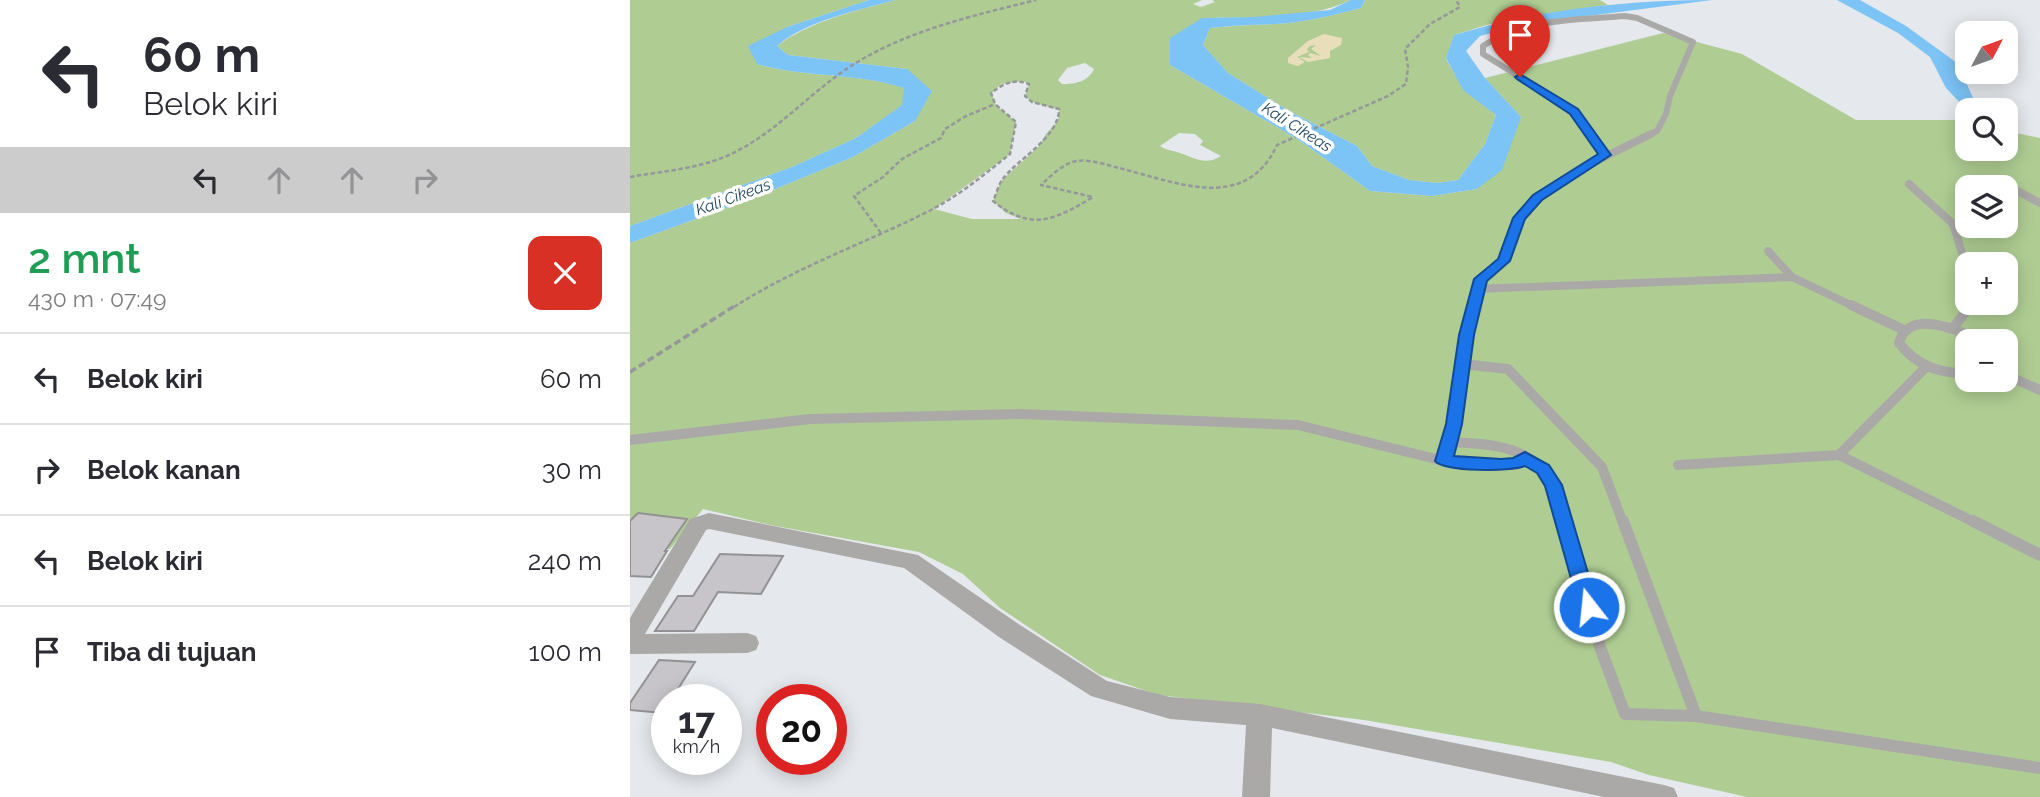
<!DOCTYPE html>
<html lang="id">
<meta charset="utf-8">
<style>
:root{--surface:#fff;--page:#f7f7f7;--text:#2b2b33;--muted:#7c7c81;--line:#e1e1e2}
body{margin:0;font-family:Raleway,sans-serif;background:var(--page);color:var(--text);height:100vh;display:flex;flex-direction:column;font-size:26px;white-space:nowrap}
*{box-sizing:border-box;margin:0}
p{font-size:23px;color:var(--muted)}
.icon{flex:none;width:38px;height:38px;fill:none;stroke:currentColor;stroke-width:2;stroke-linecap:round;stroke-linejoin:round}
.map{position:relative;flex:1;overflow:hidden}
.panel{display:flex;flex-direction:column;background:var(--surface);width:630px}
.panel>*{flex:none}
.hud{background:#fff;color:var(--text);overflow:hidden}
.needle{width:46px;rotate:49deg}
.fabs{position:absolute;left:1325px;top:21px;display:grid;gap:14px}
.fabs a{display:grid;place-items:center;width:63px;height:63px;border-radius:14px;background:var(--surface);box-shadow:0 4px 18px #0003;font-size:35px}
.speed{position:absolute;left:21px;top:684px;display:flex;gap:14px;font-size:35px;font-weight:700;text-align:center}
.speed>*{display:grid;place-content:center;width:91px;height:91px;border-radius:50%;background:var(--surface);box-shadow:0 4px 18px #0003;line-height:1}
.speed small{font-size:18px;font-weight:400}
.speed .limit{border:10px solid #d22;background:#fff;color:#111}
.pin{position:absolute;display:grid;place-items:center;width:60px;height:60px;color:#fff;margin:-72px -30px;border-radius:50% 50% 50% 0;rotate:-45deg;box-shadow:0 0 7px #0007}
.pin .icon{rotate:45deg}
.me{position:absolute;width:77px;margin:-38px;rotate:344deg;stroke-linejoin:round;filter:drop-shadow(0 0 5px #0008)}
.turn{display:flex;align-items:center;gap:24px;height:147px;padding:0 28px;font-size:32px}
.turn .icon{width:91px;height:91px;stroke-width:2.5}
.turn b{display:block;font-size:49px;line-height:60px}
.lanes{display:flex;align-items:center;height:66px;padding:0 28px;background:#0003;justify-content:center;gap:35px;direction:ltr}
.lanes .off{opacity:.35}
.round{display:grid;place-items:center;flex:none;width:74px;height:74px;border-radius:14px;background:var(--page)}
.summary{display:flex;align-items:center;justify-content:space-between;height:119px;padding:0 28px}
h1{font-size:42px;font-weight:600;line-height:52px;color:#1e9e55}
ul{padding:0;list-style:none}
li{display:flex;align-items:center;gap:21px;height:91px;padding:0 28px;border-top:2px solid var(--line)}
li div{flex:1}
li b{display:block;font-size:26px}
li em{font-style:normal}
main{display:flex;flex:1;min-height:0}
.map>svg:first-child{display:block}
</style>
<main>
<section class="panel">
<div class="hud">
<div class="turn"><svg class="icon" aria-label="left" viewBox="0 0 24 24"><path d="M17 20v-9H6M10 6l-5 5 5 5"/></svg><div><b>60 m</b>Belok kiri</div></div>
<div class="lanes"><svg class="icon" aria-label="left" viewBox="0 0 24 24"><path d="M17 20v-9H6M10 6l-5 5 5 5"/></svg><svg class="icon off" aria-label="ahead" viewBox="0 0 24 24"><path d="M12 20V5M6 11l6-6 6 6"/></svg><svg class="icon off" aria-label="ahead" viewBox="0 0 24 24"><path d="M12 20V5M6 11l6-6 6 6"/></svg><svg class="icon off" aria-label="right" viewBox="0 0 24 24"><path d="M7 20v-9h11M14 6l5 5-5 5"/></svg></div>
</div>
<div class="summary"><div><h1>2 mnt</h1><p>430 m · 07:49</p></div><a class="round" style="background:#d93025;color:#fff"><svg class="icon" aria-label="close" viewBox="0 0 24 24"><path d="M6 6l12 12M18 6L6 18"/></svg></a></div>
<ul>
<li><svg class="icon" aria-label="left" viewBox="0 0 24 24"><path d="M17 20v-9H6M10 6l-5 5 5 5"/></svg><div><b>Belok kiri</b></div><em>60 m</em></li>
<li><svg class="icon" aria-label="right" viewBox="0 0 24 24"><path d="M7 20v-9h11M14 6l5 5-5 5"/></svg><div><b>Belok kanan</b></div><em>30 m</em></li>
<li><svg class="icon" aria-label="left" viewBox="0 0 24 24"><path d="M17 20v-9H6M10 6l-5 5 5 5"/></svg><div><b>Belok kiri</b></div><em>240 m</em></li>
<li><svg class="icon" aria-label="arrive" viewBox="0 0 24 24"><path d="M6 21V4h12l-3 4 3 4H6"/></svg><div><b>Tiba di tujuan</b></div><em>100 m</em></li>
</ul>
</section>
<div class="map">
<svg width="1410" height="797" viewBox="0 0 1410 797">
<rect width="100%" height="100%" fill="#e5e8ec"/>
<!-- green -->
<path fill="#afcd93" fill-rule="evenodd" d="M0,0H239L157,27L127,64C175,78 227,72 275,88L273,105L226,138L162,167L0,226Z
M265,0H572L563,4L571,7L585,2L582,0H721C677,21 620,17 572,18L540,65L669,140L740,191L802,196L847,189L891,117L855,78L1033,33L1112,54L1226,120H1337V149H1376V131L1410,138V797H1117L1019,775L981,762L734,720L528,695L470,675L370,608L333,574L289,552L140,525L73,509L40,549L0,547V243L126,197L223,157L285,121L277,69L158,55L147,46C180,21 226,11 265,0ZM455,63L464,69C458,82 445,84 432,84L428,80L437,68ZM393,81L399,84L395,96L402,102L429,110L428,121L416,134L409,146L371,181L363,201L376,213L391,219H342L304,209L380,154L386,122L365,104L362,93L371,84ZM549,133L565,134L573,141L570,145L591,156C574,167 562,156 547,152C540,150 536,150 530,146ZM1337,187H1376V226H1337ZM1337,264H1376V303H1337ZM1337,341H1376V380H1337Z
M735,0H970L978,5L873,20L824,35L816,59L834,90L866,115L855,144L828,180L806,183L779,180L742,166L727,146L659,111L598,73L573,45L580,28C602,25 623,25 645,24C674,23 703,15 731,8Z"/>
<!-- sand -->
<path fill="#e8deb9" d="M694,34L712,38L711,45L700,51V58L678,62L669,57L682,58L678,55L680,53L691,56L681,49L686,45L680,46L677,49L679,52L667,57L675,62L668,66L658,63V58L678,41Z"/>
<!-- water -->
<path fill="#7cc3f6" d="M239,0H265C227,11 177,20 147,46L158,55L277,69L302,91L285,121L223,157L126,197L0,243V226L162,167L226,138L272,105L274,88C226,72 175,78 127,64L118,46L157,27Z
M721,0H735L731,8C703,15 674,23 645,24C623,25 603,25 580,28L573,45L598,73L659,111L727,146L742,166L779,180L807,183L828,180L855,144L866,115L833,90L816,58L824,35C907,10 995,0 1082,0L896,24L850,36L836,51L855,78L891,117L872,170L847,189L802,196L740,191L669,140L540,65V38L572,18L624,17L700,10Z
M1207,0H1230L1276,26L1327,63L1345,102L1353,110H1337L1316,88L1300,57L1268,33Z"/>
<!-- building -->
<path fill="#c7c5c9" stroke="#929194" stroke-width="2" d="M8,513L57,519L35,551H37L21,577L0,576V521Z
M90,554L153,556L131,594L88,592L64,631H25L48,596H63Z
M29,660L65,662L41,700H37L33,713L0,710V703Z"/>
<g fill="none" stroke-linecap="round" stroke-linejoin="round">
<!-- path-far1 -->
<path stroke="#95979a" stroke-width="2.5" stroke-dasharray="4.5 2.5" stroke-linecap="butt" d="M0,177C33,171 68,169 99,155C149,132 183,88 229,61C283,29 346,15 406,0
M251,233L224,196L253,177L272,159L311,138L315,129L336,116L365,104
M104,307C166,267 236,243 301,210C330,195 355,174 380,154L386,122L365,104L361,93C373,84 384,78 399,84L395,96L402,102L429,109C429,138 387,159 372,180C368,186 366,195 363,201C401,232 425,220 463,197L411,185C421,176 433,163 447,161C460,159 477,165 489,168C546,182 615,214 647,145L758,96L776,84L778,67L775,49L800,24L830,7L826,0"/>
<!-- path -->
<path stroke="#95979a" stroke-width="3.5" stroke-dasharray="7 3.5" stroke-linecap="butt" d="M0,372L106,305"/>
<!-- lane-far3 -->
<path stroke="#aaa9a7" stroke-width="6" d="M959,136L944,111L853,54V46C895,18 947,20 995,16L1007,18L1063,42L1040,96L1036,114L1027,131L1017,136"/>
<!-- lane-far2 -->
<path stroke="#aaa9a7" stroke-width="8" d="M958,134L975,155
M1369,181L1410,203
M1279,184L1323,224L1337,269
M1138,251L1162,277L1225,307
M846,289L1162,277
M843,307L850,279L874,261L889,218L908,197L948,170L1021,134
M1339,307L1342,303"/>
<!-- lane-far1 -->
<path stroke="#aaa9a7" stroke-width="10" d="M1221,305L1274,330
M1323,328L1341,305
M832,364L878,369L972,467L993,523
M1337,373C1310,374 1286,365 1269,343C1278,308 1327,329 1349,341
M1376,375L1410,390
M0,440L180,419L391,414L668,425L814,461C828,410 831,356 844,305
M820,442C858,444 906,445 923,487C928,498 931,511 934,523
M1209,455L1346,523
M814,461C841,464 870,472 895,458
M1048,465L1209,455L1297,366"/>
<!-- lane -->
<path stroke="#aaa9a7" stroke-width="12" d="M934,521L970,647L995,714L1066,716L1410,768
M993,521L1066,716
M1343,521L1410,555"/>
<!-- street -->
<path fill="#aaa9a7" fill-rule="evenodd" d="M79,513L288,555L387,623L477,681L540,697L630,704L1034,785L1044,788L1048,797H974L642,728L640,797H612L616,725L540,719L461,696L369,637L274,568L79,529L76,530L15,634L117,633L126,636L129,643L126,650L117,653L0,654V618L60,519Z"/>
</g>
<!-- route -->
<path fill="#1a73e8" stroke="#114b97" stroke-width="2" d="M890,74L948,109L981,155L912,200L895,219L880,261L857,281L844,335L832,424L824,456L871,459L883,458L895,452L919,465L932,485L968,607L966,613L959,615L952,613L949,607L915,486L907,473L895,466C881,472 815,472 805,461L816,424L829,335L844,279L868,259L883,218L903,195L968,154L940,114L887,79L885,77Z"/>
<g text-anchor="middle" dominant-baseline="central" stroke-width="7" stroke-linejoin="round" paint-order="stroke">
<!-- far-water labels -->
<g font-size="16" font-style="italic" fill="#1f4660" stroke="#fff">
<text transform="translate(667 127) rotate(32)">Kali Cikeas</text>
<text transform="translate(103 197) rotate(-20)">Kali Cikeas</text>
</g>
</g>
</svg>
<div class="fabs">
<a><svg class="needle" viewBox="-14 -14 28 28"><path d="M0-13l5 13h-10z" fill="#e53935"/><path d="M0 13l5-13h-10z" fill="#7c7c81"/></svg></a>
<a><svg class="icon" aria-label="search" viewBox="0 0 24 24"><circle cx="10" cy="10" r="6"/><path d="M15 15l6 6"/></svg></a>
<a><svg class="icon" aria-label="layers" viewBox="0 0 24 24"><path d="M12 4l9 5-9 5-9-5zM3 14l9 5 9-5"/></svg></a>
<a>+</a>
<a>−</a>
</div>
<div class="speed"><div>17<small>km/h</small></div><div class="limit">20</div></div>
<div class="pin" style="left:890px;top:77px;background:#d93025"><svg class="icon" aria-label="arrive" viewBox="0 0 24 24"><path d="M6 21V4h12l-3 4 3 4H6"/></svg></div>
<svg class="me" style="left:959px;top:607px" viewBox="-20 -20 40 40"><circle r="17" fill="#1a73e8" stroke="#fff" stroke-width="3"/><path d="M0-11L8 9 0 5-8 9z" fill="#fff"/></svg>
</div>
</main>
